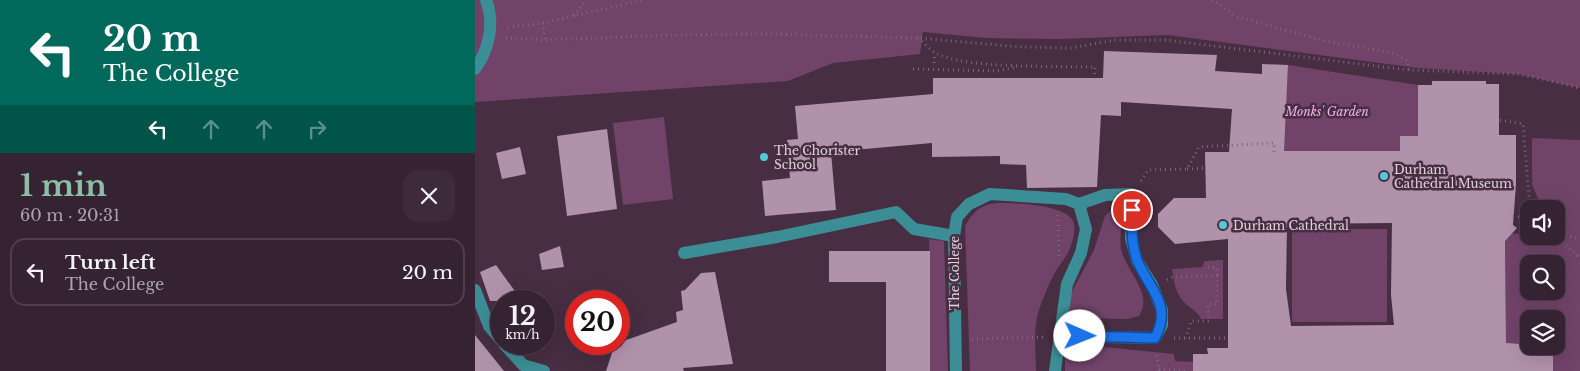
<!DOCTYPE html>
<meta charset="utf-8">
<style>
:root{--surface:#352232;--page:#3d2a3a;--text:#f1f3f6;--muted:#aaa4ac;--line:#4f3f4d;--accent:#8abfa5}
body{margin:0;font-family:"Libre Baskerville",serif;background:var(--page);color:var(--text);height:100vh;display:flex;flex-direction:column;font-size:19px;white-space:nowrap}
*{box-sizing:border-box;margin:0}
p{font-size:16px;color:var(--muted)}
.icon{flex:none;width:28px;height:28px;fill:none;stroke:currentColor;stroke-width:2;stroke-linecap:round;stroke-linejoin:round}
.map{position:relative;flex:1;overflow:hidden}
.drawer{display:flex;flex-direction:column;background:var(--surface);width:475px}
.drawer>*{flex:none}
.top-card{background:#00695c;color:#fff;overflow:hidden}
.fabs{position:absolute;left:1045px;top:200px;display:grid;gap:10px}
.fabs a{display:grid;place-items:center;width:45px;height:45px;border-radius:10px;background:var(--surface);box-shadow:0 5px 20px #0002,0 0 0 1px var(--line);font-size:25px}
.speed{position:absolute;left:15px;top:290px;display:flex;gap:10px;font-size:25px;font-weight:700;text-align:center}
.speed>*{display:grid;place-content:center;width:65px;height:65px;border-radius:50%;background:var(--surface);box-shadow:0 5px 20px #0002,0 0 0 1px var(--line);line-height:1}
.speed small{font-size:12px;font-weight:400}
.speed .limit{border:8px solid #d22;background:#fff;color:#111}
.pin{position:absolute;display:grid;place-items:center;width:42px;height:42px;color:#fff;margin:-21px;border:2px solid #fff;border-radius:50%;box-shadow:0 1px 5px #0007}
.me{position:absolute;width:55px;margin:-28px;rotate:91deg;stroke-linejoin:round;filter:drop-shadow(0 0 4px #0008)}
.turn{display:flex;align-items:center;gap:18px;height:105px;padding:0 20px;font-size:22px}
.turn .icon{width:65px;height:65px;stroke-width:2.5}
.turn b{display:block;font-size:35px;line-height:42px}
.lanes{display:flex;align-items:center;height:48px;padding:0 20px;background:#0003;justify-content:center;gap:25px;direction:ltr}
.lanes .off{opacity:.35}
.round{display:grid;place-items:center;flex:none;width:52px;height:52px;border-radius:15px;background:var(--page)}
.head{display:flex;align-items:center;justify-content:space-between;height:85px;padding:0 20px}
h1{font-size:30px;font-weight:800;line-height:38px;color:var(--accent)}
ul{padding:0;list-style:none}
li{display:flex;align-items:center;gap:15px;height:68px;margin:0 10px 8px;padding:0 10px;border:2px solid var(--line);border-radius:15px}
li div{flex:1}
li b{display:block;font-size:19px}
li em{font-style:normal}
main{display:flex;flex:1;min-height:0}
.map>svg:first-child{display:block}
</style>
<main>
<section class="drawer">
<div class="top-card">
<div class="turn"><svg class="icon" aria-label="left" viewBox="0 0 24 24"><path d="M17 20v-9H6M10 6l-5 5 5 5"/></svg><div><b>20 m</b>The College</div></div>
<div class="lanes"><svg class="icon" aria-label="left" viewBox="0 0 24 24"><path d="M17 20v-9H6M10 6l-5 5 5 5"/></svg><svg class="icon off" aria-label="ahead" viewBox="0 0 24 24"><path d="M12 20V5M6 11l6-6 6 6"/></svg><svg class="icon off" aria-label="ahead" viewBox="0 0 24 24"><path d="M12 20V5M6 11l6-6 6 6"/></svg><svg class="icon off" aria-label="right" viewBox="0 0 24 24"><path d="M7 20v-9h11M14 6l5 5-5 5"/></svg></div>
</div>
<div class="head"><div><h1>1 min</h1><p>60 m · 20:31</p></div><a class="round"><svg class="icon" aria-label="close" viewBox="0 0 24 24"><path d="M6 6l12 12M18 6L6 18"/></svg></a></div>
<ul>
<li><svg class="icon" aria-label="left" viewBox="0 0 24 24"><path d="M17 20v-9H6M10 6l-5 5 5 5"/></svg><div><b>Turn left</b><p>The College</p></div><em>20 m</em></li>
</ul>
</section>
<div class="map">
<svg width="1105" height="371" viewBox="0 0 1105 371">
<rect width="100%" height="100%" fill="#472e43"/>
<!-- green -->
<path fill="#714369" fill-rule="evenodd" d="M0,0H1105V88L1044,74L943,68L693,35L586,39L511,38L448,32L445,54L358,63L313,81L0,102Z
M813,65L943,85V136H925V151H808Z
M189,117L198,199L148,205L138,123Z
M1057,138L1105,140V371H1077V346H1081V319H1054V343L1031,344L1030,233L1081,236V209H1067L1057,184ZM1054,264H1081V291H1054Z
M521,203C538,203 590,204 598,221C602,230 597,243 594,251C590,259 583,266 579,274C573,286 567,300 563,313C558,332 561,352 561,371H495L490,226C498,212 505,205 521,203Z
M637,209L645,211C648,224 644,236 646,249C651,272 679,293 664,316L652,319L601,318L594,309L593,299L619,250L630,216Z
M817,229H912V322H817Z
M454,239L469,241L473,371H455Z
M748,260V319H726C722,311 716,309 709,302C700,293 699,281 697,269L728,267L729,261Z
M590,347H629L699,354L700,361L718,362V371H590Z"/>
<!-- building -->
<path fill="#b192ab" fill-rule="evenodd" d="M629,51L742,55L740,71L787,74V64L813,65L809,151H925V136H943V85H957V81H1011V84H1024V135H1041V184L1038,225L1042,228L1030,241L1031,343L1078,346V371H718V354H733L732,348H753V239L700,244L683,227V214L699,198H731L730,152H754L757,109L646,102V116L626,115L622,187L552,188L551,165L525,164V156L457,157V143L356,152L361,210L290,216L287,181L315,178L312,140L323,139L320,106L458,94V78H628ZM917,223L916,295L919,325L816,326L811,289L812,224Z
M132,129L142,209L92,216L82,136Z
M45,147L51,174L27,179L21,153Z
M85,246L89,267L67,270L64,254Z
M354,251H455V371H411V282H354Z
M21,265L47,301H15L5,272Z
M240,272L258,364L208,368L209,371H131L140,344L202,322L201,312L208,310L206,291L210,290L226,273Z
M0,335L29,371H0Z"/>
<g fill="none" stroke-linecap="round" stroke-linejoin="round">
<!-- path -->
<path stroke="#7d6779" stroke-width="3" stroke-dasharray="1 4" stroke-linecap="butt" d="M737,0L763,17L846,40L917,53L933,61L934,70
M99,16L111,0
M68,23L70,40
M33,27L68,23L167,0
M31,38L70,40L195,35L294,34L443,38L546,47L596,48L640,40H691L934,70L1044,74L1105,88
M443,38C449,43 455,50 461,53C487,69 586,66 620,67L619,78
M459,63L460,53
M438,69L521,71L543,67
M1025,120L1048,124L1055,209
M712,169L730,168
M666,181L673,170L712,169L724,147L799,143V152
M583,215L584,258
M1038,216L1054,218
M1081,232L1105,239
M1079,236L1105,258
M733,267L742,268V276
M692,280L698,277L742,276V304H733L734,321H716L711,338
M699,338H753
M497,339L568,337
M682,355L684,371
M684,369L714,371"/>
<!-- minor -->
<path stroke="#3c8e96" stroke-width="12" d="M0,69C14,50 20,23 11,0
M209,253L302,237L421,212L439,229L479,236
M0,290L14,326L26,340
M29,344L48,365L69,371
M481,371L479,236L482,217L494,204L515,194L591,199L604,204L630,195L657,194L656,238L662,261L677,285L687,310V325L680,338L587,336
M580,371L592,284L606,253L611,229L604,204"/>
</g>
<g fill="none" stroke-linecap="round" stroke-linejoin="round">
<!-- route casing -->
<g stroke="#114b97" stroke-width="12">
<path id="route" d="M605,336L680,338C698,304 674,289 662,260C656,243 657,227 657,210"/>
</g>
<!-- route -->
<use href="#route" stroke="#1a73e8" stroke-width="9"/>
</g>
<!-- markers -->
<g fill="#52cbd8" stroke="#472e43" stroke-width="2">
<circle cx="289" cy="157" r="5"/>
<circle cx="909" cy="176" r="5"/>
<circle cx="748" cy="225" r="5"/>
</g>
<g text-anchor="middle" dominant-baseline="central" stroke-width="5" stroke-linejoin="round" paint-order="stroke">
<!-- park labels -->
<g font-size="12" font-style="italic" fill="#f8adeb" stroke="#472e43">
<text x="852" y="111">Monks' Garden</text>
</g>
<!-- poi labels -->
<g font-size="12" fill="#e1d1de" stroke="#472e43" text-anchor="start">
<text x="299" y="150">The Chorister<tspan x="299" dy="14">School</tspan></text>
<text x="919" y="169">Durham<tspan x="919" dy="14">Cathedral Museum</tspan></text>
<text x="758" y="225">Durham Cathedral</text>
</g>
<!-- street labels -->
<g font-size="12" fill="#e1d1de" stroke="#472e43">
<text transform="translate(479 273) rotate(-90)">The College</text>
</g>
</g>
</svg>
<div class="fabs">
<a><svg class="icon" aria-label="sound" viewBox="0 0 24 24"><path d="M4 9h4l5-4v14l-5-4H4zM17 9q2 3 0 6"/></svg></a>
<a><svg class="icon" aria-label="search" viewBox="0 0 24 24"><circle cx="10" cy="10" r="6"/><path d="M15 15l6 6"/></svg></a>
<a><svg class="icon" aria-label="layers" viewBox="0 0 24 24"><path d="M12 4l9 5-9 5-9-5zM3 14l9 5 9-5"/></svg></a>
</div>
<div class="speed"><div>12<small>km/h</small></div><div class="limit">20</div></div>
<div class="pin" style="left:657px;top:210px;background:#d93025"><svg class="icon" aria-label="arrive" viewBox="0 0 24 24"><path d="M6 21V4h12l-3 4 3 4H6"/></svg></div>
<svg class="me" style="left:605px;top:336px" viewBox="-20 -20 40 40"><circle r="19" fill="#fff"/><path d="M0-13L10 11 0 6-10 11z" fill="#1a73e8"/></svg>
</div>
</main>
